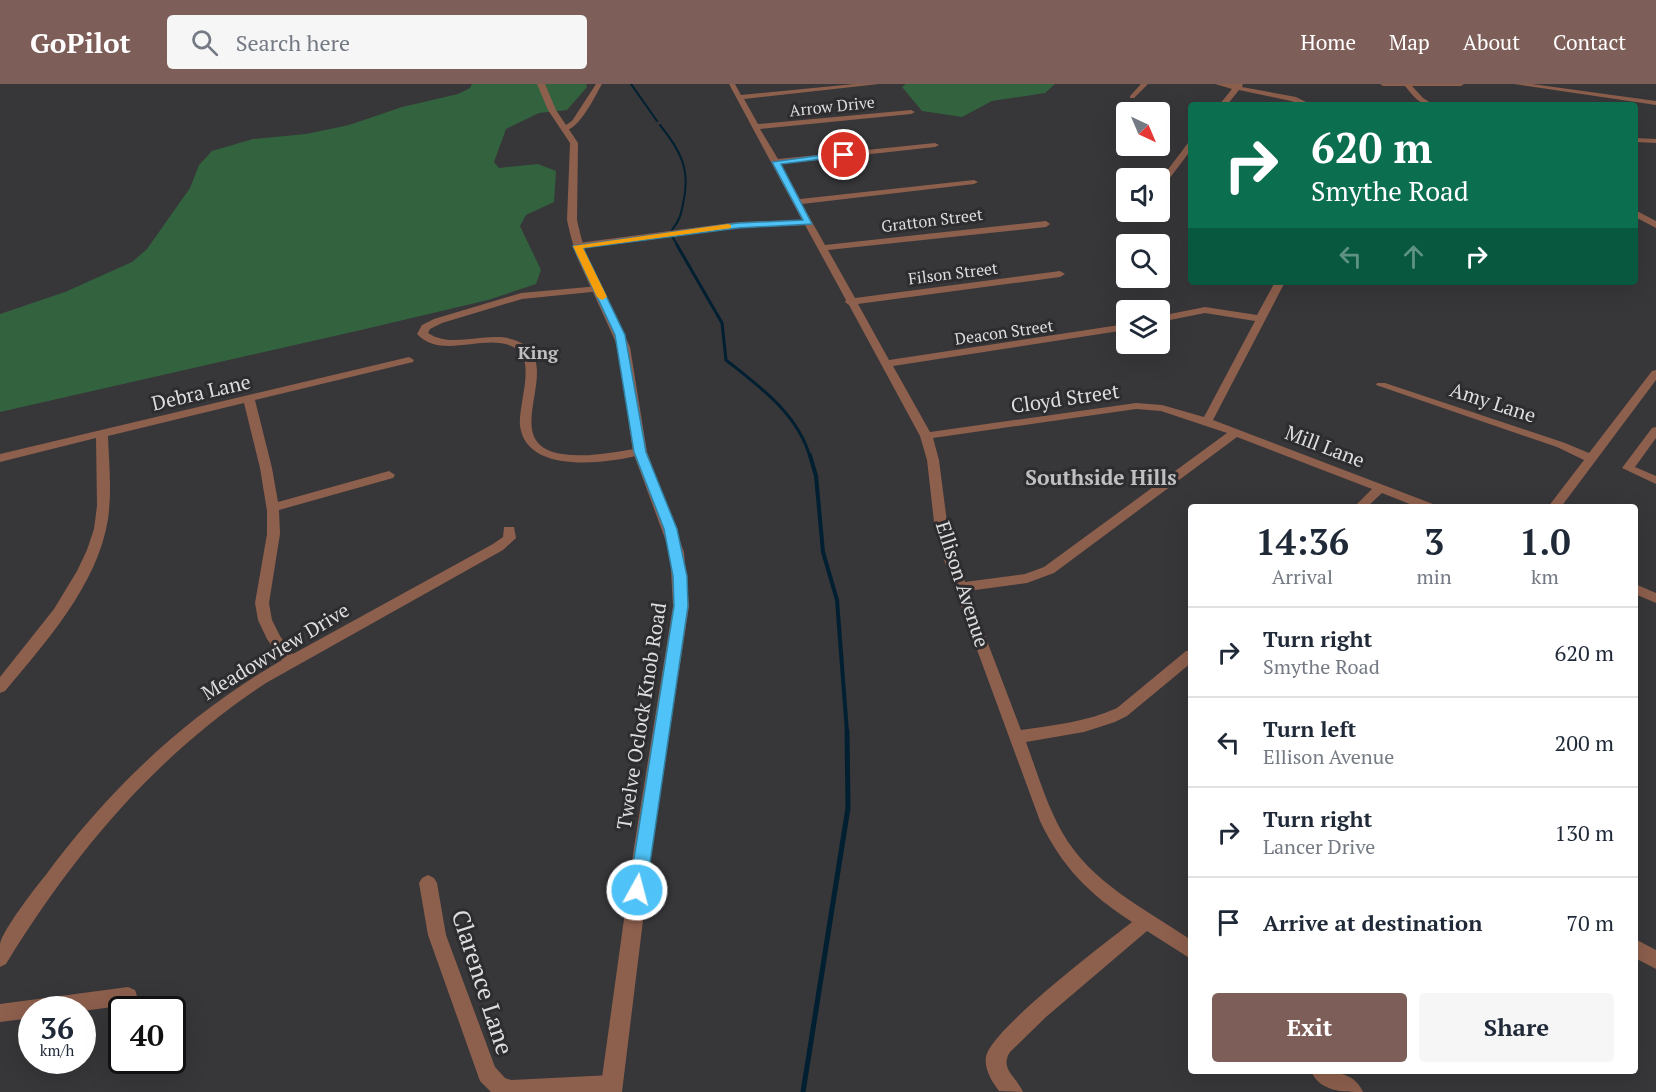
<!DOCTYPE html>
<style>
:root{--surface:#fff;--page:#f6f6f7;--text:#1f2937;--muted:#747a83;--line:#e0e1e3;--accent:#7e5e59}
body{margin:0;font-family:"PT Serif",serif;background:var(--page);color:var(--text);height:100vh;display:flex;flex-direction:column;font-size:22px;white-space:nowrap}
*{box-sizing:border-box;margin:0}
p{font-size:20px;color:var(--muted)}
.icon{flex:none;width:33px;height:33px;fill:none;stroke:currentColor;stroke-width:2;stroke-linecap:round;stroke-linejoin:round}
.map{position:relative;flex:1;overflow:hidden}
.side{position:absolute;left:1188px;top:420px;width:450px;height:570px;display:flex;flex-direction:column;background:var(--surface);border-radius:6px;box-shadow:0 6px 24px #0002}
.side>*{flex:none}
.top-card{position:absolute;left:1188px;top:18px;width:450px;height:183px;border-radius:6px;box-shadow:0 6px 24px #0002;background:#0b6e4f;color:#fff;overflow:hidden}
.needle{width:39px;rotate:136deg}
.tools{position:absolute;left:1116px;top:18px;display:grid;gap:12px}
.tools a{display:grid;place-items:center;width:54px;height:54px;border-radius:6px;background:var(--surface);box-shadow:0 6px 24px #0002;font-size:30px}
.speed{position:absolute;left:18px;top:912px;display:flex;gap:12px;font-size:30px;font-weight:700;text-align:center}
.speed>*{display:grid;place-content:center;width:78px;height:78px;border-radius:50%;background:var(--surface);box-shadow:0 6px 24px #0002;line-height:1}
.speed small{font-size:15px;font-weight:400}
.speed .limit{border:3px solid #111;border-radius:9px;background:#fff;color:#111}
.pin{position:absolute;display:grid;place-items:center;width:51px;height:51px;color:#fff;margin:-26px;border:3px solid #fff;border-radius:50%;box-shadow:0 2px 6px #0007}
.me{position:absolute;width:66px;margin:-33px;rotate:7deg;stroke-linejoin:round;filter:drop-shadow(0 0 4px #0008)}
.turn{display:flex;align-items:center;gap:21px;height:126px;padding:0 24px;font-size:27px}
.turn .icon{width:78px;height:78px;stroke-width:2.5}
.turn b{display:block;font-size:42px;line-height:51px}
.lanes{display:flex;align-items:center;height:57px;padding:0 24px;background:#0003;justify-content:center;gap:30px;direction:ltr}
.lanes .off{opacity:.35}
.eta{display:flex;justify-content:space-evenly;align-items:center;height:102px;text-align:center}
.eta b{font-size:36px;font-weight:800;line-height:42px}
.button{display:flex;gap:12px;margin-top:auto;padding:12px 24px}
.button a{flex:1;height:69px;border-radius:6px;background:var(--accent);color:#fff;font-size:24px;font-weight:800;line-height:69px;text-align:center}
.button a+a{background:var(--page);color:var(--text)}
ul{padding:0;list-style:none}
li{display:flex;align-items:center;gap:18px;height:90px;padding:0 24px;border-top:2px solid var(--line)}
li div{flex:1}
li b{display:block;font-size:22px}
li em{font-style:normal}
header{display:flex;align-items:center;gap:36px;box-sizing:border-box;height:84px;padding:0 30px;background:var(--accent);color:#fff}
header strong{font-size:28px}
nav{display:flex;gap:33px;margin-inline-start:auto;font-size:21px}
.search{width:420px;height:54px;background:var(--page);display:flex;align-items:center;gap:15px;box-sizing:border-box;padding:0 21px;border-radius:6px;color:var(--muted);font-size:22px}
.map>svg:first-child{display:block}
</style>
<header>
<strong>GoPilot</strong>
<div class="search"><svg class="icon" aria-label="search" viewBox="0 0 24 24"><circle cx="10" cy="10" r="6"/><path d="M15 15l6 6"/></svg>Search here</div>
<nav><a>Home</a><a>Map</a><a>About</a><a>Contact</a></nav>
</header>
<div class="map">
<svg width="1656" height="1008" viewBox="0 0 1656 1008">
<rect width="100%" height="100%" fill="#373639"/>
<!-- green -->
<path fill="#33623f" d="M472,0H586L587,3L567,26L539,29L506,45L494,78L499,84L538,80L556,87L554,118L526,131L520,142L541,186L536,200L488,216L361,246L0,328V230L65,208L132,178L147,165L190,104L199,81L212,67L253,55L306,50L349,41L402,23L458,10L470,4Z
M906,0H1055L1045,9L992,17L962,33L922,27L902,3Z"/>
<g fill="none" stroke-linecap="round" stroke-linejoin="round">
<!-- stream-far3 -->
<path stroke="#002031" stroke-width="2" d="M631,0L657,37
M660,41C681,67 691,86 683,120C681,131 679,137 672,146
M673,154L678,162"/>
<!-- stream-far2 -->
<path stroke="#002031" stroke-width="3" d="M677,161L722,239L726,276C760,303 798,330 810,373"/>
<!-- stream-far1 -->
<path stroke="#002031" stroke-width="4" d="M810,371L816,392L823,468L837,516L847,648"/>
<!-- stream -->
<path stroke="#002031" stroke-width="5" d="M803,1008L848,724L847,647"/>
<!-- minor -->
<path fill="#8d5f4d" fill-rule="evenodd" d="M596,0H602C595,12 579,47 563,47V43L572,37Z
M729,0H735L741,11L854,0H879L744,15L758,40L911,26L915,28L911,30L760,45L778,75L935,59L939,61L935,63L780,80L800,115L974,96L978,98L974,100L802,120L825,161L1046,137L1050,140L1046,143L828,166L855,214L1060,187L1065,190L1060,193L858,220L889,276L1126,240V246L893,282L930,348L1136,319L1162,321L1204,333L1255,237L1205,229L1160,238V232L1205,223L1257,231L1275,198H1285L1213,336L1433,420L1435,423H1417L1382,409L1367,423H1354L1372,405L1237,353L1054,489L1027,499L968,507L1021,646C1054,641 1086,638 1117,624L1186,567L1191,566V579L1127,632L1115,638L1084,648L1026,658C1037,688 1046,719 1062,748C1091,799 1144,824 1191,856V875L1147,847L1046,933L1010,968C999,985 1017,993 1023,1008L999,1007C992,998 984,985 986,973C991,945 1104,860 1132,838C1089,810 1062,783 1040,737L944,476L934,438L927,376L920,352L849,221L845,218L846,216L805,141L738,144L578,165L573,162L578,159L738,138L802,136ZM1136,325L1161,327L1227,349L1044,483L1025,490L965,498L947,438L939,376L933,354Z
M1141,0H1148L1134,14H1130V12Z
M1215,0H1243L1242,3L1296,13L1312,21H1302L1291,17L1239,6L1227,21H1219L1232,5Z
M1380,0H1464L1461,2H1412L1423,14L1434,21C1419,21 1414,13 1405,2H1383Z
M1514,0H1532L1656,17V21Z
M1635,54L1656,55V59L1635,58Z
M1188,59H1191V66L1163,103H1160V96Z
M1635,126L1656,137V144L1635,133Z
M599,202L604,205L602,207L522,215L442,239L430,245L428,249C456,268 497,240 526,262C560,289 498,360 562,370C588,374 615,368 640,364L646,368L644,370C610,379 527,392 520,342C518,322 535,280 518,266C491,245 443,278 417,250L422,241L434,235L521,209Z
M409,273L414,276L413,278L255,316L272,384L278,418L389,387L395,391L393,394L279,426L280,450L269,519L272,536L280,552L293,570L493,460L503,453L504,443H514L516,454L503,466L266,599C156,671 74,769 6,880L0,883C0,875 0,867 0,860C2,847 35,804 45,792C110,704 187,631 282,576L267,555L258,536L255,519L267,450V427L260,384L244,319L108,352C109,379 112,407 108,435C98,500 46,558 5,607L0,609V593L54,525L77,487L87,466L94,445L97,422L96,354L0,378V370Z
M1656,286V296L1561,423H1548L1584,376L1557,363L1376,301L1377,299H1385L1565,359L1589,369L1652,287Z
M1656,343V354L1635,383L1656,392V400L1622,384L1652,344Z
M1635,500L1656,509V519L1635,510Z
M428,791L434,794L437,799L446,851L495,983L505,994L511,996L612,991L619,994L622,1001L619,1008H491L480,997L428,851L419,799L422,794Z
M1635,855L1656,866V885L1635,874Z
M128,903L135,906L137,912L135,918L128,921L82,927V926H32V934L0,938V920Z
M1311,987C1331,987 1354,987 1363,1008C1343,1008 1320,1008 1311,987Z"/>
<!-- tertiary -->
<path fill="#8d5f4d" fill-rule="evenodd" d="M537,0H545L556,26L578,59L577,136L580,149L586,171L630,263L647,368L684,468L689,522L652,763L622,1008H600L634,763L673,522L670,468L633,368L618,263L576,171L570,149L567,136L570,59L548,26Z"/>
</g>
<!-- route -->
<path fill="#4fc3f7" stroke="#337fa1" stroke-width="1.5" d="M844,68L847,72L781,80L812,140L738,144L583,164L625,251L646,368L677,445L687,492L688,522L646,806L644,812L637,814L631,812L629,806L674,522L673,492L664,445L634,368L615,251L573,162L738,139L803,136L772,78Z"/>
<!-- slow -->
<path fill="#f59e0b" d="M728,140L731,141V144L583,164L607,213L602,216L597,213L573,162Z"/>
<g text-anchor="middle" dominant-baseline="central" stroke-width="6" stroke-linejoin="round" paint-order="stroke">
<!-- far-street labels -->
<g font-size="16" fill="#dddcde" stroke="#2d2c2f">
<text transform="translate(832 22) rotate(-6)">Arrow Drive</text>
<text transform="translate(932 136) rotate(-7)">Gratton Street</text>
<text transform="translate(953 189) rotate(-7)">Filson Street</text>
<text transform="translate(1004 248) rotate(-8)">Deacon Street</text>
</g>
<!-- far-neighbourhood labels -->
<g font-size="18" font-weight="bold" fill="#c0bfc2" stroke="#2d2c2f">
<text x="538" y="268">King</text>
</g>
<!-- street labels -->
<g font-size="20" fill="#dddcde" stroke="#2d2c2f">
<text transform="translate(201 308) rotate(-13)">Debra Lane</text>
<text transform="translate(1065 314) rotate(-8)">Cloyd Street</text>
<text transform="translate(1493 318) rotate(18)">Amy Lane</text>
<text transform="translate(1325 362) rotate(21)">Mill Lane</text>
<text transform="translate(963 500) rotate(72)">Ellison Avenue</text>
<text transform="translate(275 567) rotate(-31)">Meadowview Drive</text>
<text transform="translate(641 632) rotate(-81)">Twelve Oclock Knob Road</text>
</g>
<!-- neighbourhood labels -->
<g font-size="21" font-weight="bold" fill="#c0bfc2" stroke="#2d2c2f">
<text x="1101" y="393">Southside Hills</text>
</g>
<!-- near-street labels -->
<g font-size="24" fill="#dddcde" stroke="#2d2c2f">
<text transform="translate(483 898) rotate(72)">Clarence Lane</text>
</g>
</g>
</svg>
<div class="tools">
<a><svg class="needle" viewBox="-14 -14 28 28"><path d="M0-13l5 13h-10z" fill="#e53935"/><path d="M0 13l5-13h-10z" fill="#747a83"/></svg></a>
<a><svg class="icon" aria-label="sound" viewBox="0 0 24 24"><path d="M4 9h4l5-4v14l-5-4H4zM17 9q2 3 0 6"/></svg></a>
<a><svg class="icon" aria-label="search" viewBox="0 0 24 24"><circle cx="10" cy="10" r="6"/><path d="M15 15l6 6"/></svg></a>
<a><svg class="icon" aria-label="layers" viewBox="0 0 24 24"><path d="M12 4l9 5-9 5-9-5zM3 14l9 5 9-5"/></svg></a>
</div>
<div class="speed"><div>36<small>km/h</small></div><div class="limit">40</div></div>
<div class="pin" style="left:844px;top:71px;background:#d93025"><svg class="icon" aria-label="arrive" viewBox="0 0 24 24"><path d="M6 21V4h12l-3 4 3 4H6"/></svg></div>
<svg class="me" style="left:637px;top:806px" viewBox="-20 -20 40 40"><circle r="17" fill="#4fc3f7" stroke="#fff" stroke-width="3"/><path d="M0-11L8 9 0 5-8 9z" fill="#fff"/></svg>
<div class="top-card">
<div class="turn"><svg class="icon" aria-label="right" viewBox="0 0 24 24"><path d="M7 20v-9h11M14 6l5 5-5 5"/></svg><div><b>620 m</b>Smythe Road</div></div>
<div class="lanes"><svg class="icon off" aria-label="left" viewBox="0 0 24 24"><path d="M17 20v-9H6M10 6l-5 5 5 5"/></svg><svg class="icon off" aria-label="ahead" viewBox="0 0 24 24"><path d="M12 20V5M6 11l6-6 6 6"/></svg><svg class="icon" aria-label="right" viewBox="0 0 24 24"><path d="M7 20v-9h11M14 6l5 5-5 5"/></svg></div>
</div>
<section class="side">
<div class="eta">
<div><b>14:36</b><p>Arrival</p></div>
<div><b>3</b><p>min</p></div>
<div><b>1.0</b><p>km</p></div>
</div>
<ul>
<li><svg class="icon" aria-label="right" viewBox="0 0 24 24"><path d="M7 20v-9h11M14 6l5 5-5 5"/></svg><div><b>Turn right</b><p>Smythe Road</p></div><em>620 m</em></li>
<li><svg class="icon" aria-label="left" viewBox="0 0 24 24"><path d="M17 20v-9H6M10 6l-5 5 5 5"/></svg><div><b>Turn left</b><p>Ellison Avenue</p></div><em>200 m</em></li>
<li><svg class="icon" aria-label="right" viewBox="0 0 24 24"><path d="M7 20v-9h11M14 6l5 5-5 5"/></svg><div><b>Turn right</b><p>Lancer Drive</p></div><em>130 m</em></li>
<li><svg class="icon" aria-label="arrive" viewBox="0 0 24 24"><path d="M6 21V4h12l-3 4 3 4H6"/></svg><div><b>Arrive at destination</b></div><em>70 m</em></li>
</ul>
<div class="button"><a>Exit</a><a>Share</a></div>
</section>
</div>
